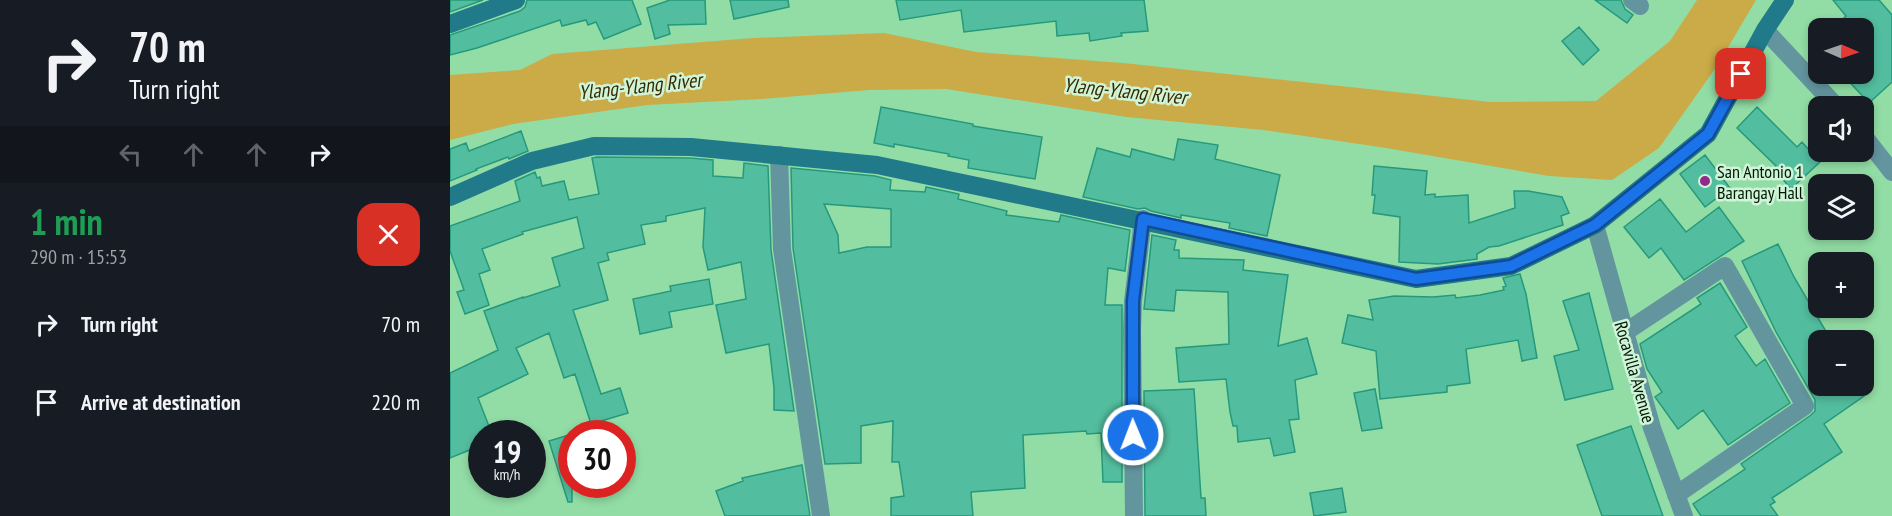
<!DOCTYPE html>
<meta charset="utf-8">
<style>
:root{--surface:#171b24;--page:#20242c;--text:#f1f3f6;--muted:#9ea1a6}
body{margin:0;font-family:"PT Sans Narrow",sans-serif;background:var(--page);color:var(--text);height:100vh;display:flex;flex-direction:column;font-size:22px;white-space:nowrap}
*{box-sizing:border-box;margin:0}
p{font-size:20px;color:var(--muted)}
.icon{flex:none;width:33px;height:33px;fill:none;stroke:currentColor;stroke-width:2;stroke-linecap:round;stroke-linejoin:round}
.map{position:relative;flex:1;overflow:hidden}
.sheet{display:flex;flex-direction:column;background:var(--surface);width:450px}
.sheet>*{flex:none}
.top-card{background:#171b24;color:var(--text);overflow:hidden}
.needle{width:39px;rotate:92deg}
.fabs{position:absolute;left:1358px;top:18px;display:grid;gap:12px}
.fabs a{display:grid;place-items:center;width:66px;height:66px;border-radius:12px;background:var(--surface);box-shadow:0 3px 9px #0003;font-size:30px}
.speed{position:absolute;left:18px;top:420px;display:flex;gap:12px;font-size:30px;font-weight:700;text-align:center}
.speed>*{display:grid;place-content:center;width:78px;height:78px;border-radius:50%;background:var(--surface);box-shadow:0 3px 9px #0003;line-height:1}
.speed small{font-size:15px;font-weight:400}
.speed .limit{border:9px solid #d22;background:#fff;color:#111}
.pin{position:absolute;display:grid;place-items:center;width:51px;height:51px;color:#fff;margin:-26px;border-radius:12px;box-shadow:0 3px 9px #0006}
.me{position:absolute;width:66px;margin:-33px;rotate:359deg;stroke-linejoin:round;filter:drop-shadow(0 0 4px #0008)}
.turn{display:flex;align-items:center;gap:21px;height:126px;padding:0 30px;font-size:27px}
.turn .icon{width:78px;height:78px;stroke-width:2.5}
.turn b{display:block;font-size:42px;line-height:51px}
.lanes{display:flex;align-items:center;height:57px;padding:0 30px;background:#0003;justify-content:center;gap:30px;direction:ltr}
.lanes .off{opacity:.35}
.round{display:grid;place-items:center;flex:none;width:63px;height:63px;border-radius:18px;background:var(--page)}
.overview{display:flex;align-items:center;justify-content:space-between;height:102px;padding:0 30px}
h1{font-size:36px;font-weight:700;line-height:45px;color:#1e9e55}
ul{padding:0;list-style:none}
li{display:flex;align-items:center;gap:18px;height:78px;padding:0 30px}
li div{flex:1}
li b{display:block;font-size:22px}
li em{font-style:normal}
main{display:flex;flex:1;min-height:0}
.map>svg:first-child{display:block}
</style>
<main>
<section class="sheet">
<div class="top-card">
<div class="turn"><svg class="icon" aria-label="right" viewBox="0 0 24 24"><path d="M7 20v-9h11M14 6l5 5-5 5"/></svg><div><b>70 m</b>Turn right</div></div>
<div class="lanes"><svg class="icon off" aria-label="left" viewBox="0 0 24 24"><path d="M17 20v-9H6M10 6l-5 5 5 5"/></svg><svg class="icon off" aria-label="ahead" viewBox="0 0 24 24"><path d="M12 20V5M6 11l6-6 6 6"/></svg><svg class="icon off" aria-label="ahead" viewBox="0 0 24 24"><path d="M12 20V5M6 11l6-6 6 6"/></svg><svg class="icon" aria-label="right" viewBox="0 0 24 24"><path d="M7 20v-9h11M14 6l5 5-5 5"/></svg></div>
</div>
<div class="overview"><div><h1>1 min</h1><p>290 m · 15:53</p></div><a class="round" style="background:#d93025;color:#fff"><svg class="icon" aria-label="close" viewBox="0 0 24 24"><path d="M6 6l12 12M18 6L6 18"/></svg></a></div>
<ul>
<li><svg class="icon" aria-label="right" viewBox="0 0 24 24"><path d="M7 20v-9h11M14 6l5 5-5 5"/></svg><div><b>Turn right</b></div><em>70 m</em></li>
<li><svg class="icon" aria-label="arrive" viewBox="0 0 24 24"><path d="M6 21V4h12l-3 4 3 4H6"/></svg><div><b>Arrive at destination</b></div><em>220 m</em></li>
</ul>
</section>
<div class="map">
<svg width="1442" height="516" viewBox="0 0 1442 516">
<rect width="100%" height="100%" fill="#92dda5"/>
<!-- water -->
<path fill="#caab47" d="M1247,0H1306L1267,66L1209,148L1162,180L1099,176L930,147L813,130L677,117L496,89L419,90L311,99L197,105L63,124L0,140V75L70,70L102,54L303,38L434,33L526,52L673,63L1040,102L1146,101L1220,41Z"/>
<!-- building -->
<path fill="#53be9f" stroke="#26997c" stroke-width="1.5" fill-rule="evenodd" d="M0,0H33L0,12Z
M77,0H182L191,24L154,39L146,22L138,25L136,20L112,26L110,20L27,48L0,55V35L70,11L75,7Z
M220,0H255L256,24L218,25L220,34L205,39L197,8Z
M280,0H338L339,7L284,19Z
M446,0H694L698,31L671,33L672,36L640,41L639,33L607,36L606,21L514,32L511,10L450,20Z
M1145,0H1171L1175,9L1183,15L1177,23Z
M1383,0H1429L1442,15V82L1419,103L1392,74H1413V28H1384L1396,16Z
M1129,27L1149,50L1133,65L1112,41Z
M431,107L523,124V126L592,137L585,179L518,168L519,160L498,156L499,154L444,144V147L424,143Z
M1307,107L1347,147L1352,142L1370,162L1341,189L1323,168L1326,166L1287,128Z
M71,131L78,151L59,159L58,157L26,169L27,170L0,181V149L16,143L19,151Z
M728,139L768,145L765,159L830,175L817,236L779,228L780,223L731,215V218L701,211L695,208L688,209L633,197L647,148L680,157L682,149L724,160Z
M1255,155L1280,188L1255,207L1230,174Z
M147,157L240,158L263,160V176L293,178L294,163L318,166L321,250L344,411L324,410V388L319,344L276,353L266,305L296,299L291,262L258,270L253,247L255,208L216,216V221L191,225L195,244L157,253L159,260L148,263L158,300L123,310L151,394L170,388L178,413L141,424L125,374L114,378L99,333L66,348L78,374L28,398L42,434H32V443L21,447L22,449L0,458V373L48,350L34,311L73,297V298L110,286L102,258L134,248L127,217L72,232L73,234L32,249L40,270L29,274L39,305L15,314L7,292L14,290L0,251V226L70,201L65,181L85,172L87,178L90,177L92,186L114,181L119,200L149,194L142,158Z
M924,166L977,171L975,195L985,194V197L1018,195L1019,223L1065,208L1064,191H1078L1112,197L1119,213L1111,216L1113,225L1049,246L1039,247L1027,254V259L988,264L949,262L950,217L923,213L925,195H922Z
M341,168L425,176L441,180L440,190L475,192L476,187L509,194L508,199L557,211L556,215L609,222L611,215L680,230L675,271L658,268L655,305H672V482H653L651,433L637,434L636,431L573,435L575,488L521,492L523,516H441V498L454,496L449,462H442L443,421L411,426V463L375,464L343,248ZM374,204L441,209V247H417L389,253L388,235Z
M1210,199L1236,232L1269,207L1294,241L1234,280L1211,248L1199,258L1174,227Z
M702,235L726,240L724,250H729V258L794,260L793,270L838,275L828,346L857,338L867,374L845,380L849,419L839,420L845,452L824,456L820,438L788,442L787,426H783L780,412L776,379L729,382L726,348L779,344L778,292L726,290L724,311L694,309Z
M1328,244L1344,277L1381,340H1368V386H1407L1414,396L1374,424L1392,452L1322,498L1325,502L1320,505L1328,516H1251L1243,504L1295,469L1291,464L1361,415L1365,411V400L1326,332L1292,261Z
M1070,274L1076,294L1087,358L1072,361L1068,340L1016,349L1020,383L997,386V392L930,399L926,351L892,343L898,315L923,320L919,300L944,296L983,297L1005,295L1006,298L1030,295L1054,290L1053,287L1056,286L1053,278Z
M259,279L263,304L219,312L222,327L190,334L183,299L221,291L220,286Z
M1270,283L1297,327L1285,336L1306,366L1315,359L1340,403L1278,445L1253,410L1228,429L1205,397L1212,392L1197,369L1190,344L1251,304L1247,298Z
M1139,293L1163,389L1115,400L1104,356L1129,350L1113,301Z
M744,389L751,498H755L756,516H695L694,391Z
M925,389L932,428L912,431L904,393Z
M1181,426L1204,491L1213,516H1152L1127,445Z
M122,434V502H118L99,441Z
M352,465L360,516H275L266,491L293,481L292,478Z
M892,488L896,512L864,516L860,493Z"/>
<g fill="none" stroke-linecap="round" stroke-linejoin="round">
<!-- street -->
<path stroke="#63959f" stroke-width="18" d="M1182,0L1190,6
M1315,30L1386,106
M1413,135L1442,172
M329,155L332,249L371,516
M1145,225L1202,428L1234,516
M1174,333L1275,266L1355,406L1226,495
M684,516L682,329L683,301L693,219"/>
<!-- secondary -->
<path stroke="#207a89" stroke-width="18" d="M0,24L66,0
M0,197L82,161L144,146L241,147L427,165L966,279L1061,266L1145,225L1258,134L1315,30L1335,0"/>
</g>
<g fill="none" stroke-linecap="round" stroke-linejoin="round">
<!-- route casing -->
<g stroke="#114b97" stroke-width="15">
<path id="route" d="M683,435V301L693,219L966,279L1061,266L1145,225L1258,134L1291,74"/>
</g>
<!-- route -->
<use href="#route" stroke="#1a73e8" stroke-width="10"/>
</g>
<!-- markers -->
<circle fill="#94298b" stroke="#d0f4d7" stroke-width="2" cx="1255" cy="181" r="6"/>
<g text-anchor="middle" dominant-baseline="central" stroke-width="5" stroke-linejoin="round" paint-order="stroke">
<!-- poi labels -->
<g font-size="18" fill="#001704" stroke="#d0f4d7" text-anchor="start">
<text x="1267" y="171">San Antonio 1<tspan x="1267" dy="21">Barangay Hall</tspan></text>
</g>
<!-- street labels -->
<g font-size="18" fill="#001704" stroke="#d0f4d7">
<text transform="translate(1185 372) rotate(74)">Rocavilla Avenue</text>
</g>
<!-- water labels -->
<g font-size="20" font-style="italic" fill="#372a00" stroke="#d0f4d7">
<text transform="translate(190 86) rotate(-6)">Ylang-Ylang River</text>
<text transform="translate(675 91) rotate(6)">Ylang-Ylang River</text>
</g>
</g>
</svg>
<div class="fabs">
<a><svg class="needle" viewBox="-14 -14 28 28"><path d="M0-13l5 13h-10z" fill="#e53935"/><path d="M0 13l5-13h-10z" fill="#9ea1a6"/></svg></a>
<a><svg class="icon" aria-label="sound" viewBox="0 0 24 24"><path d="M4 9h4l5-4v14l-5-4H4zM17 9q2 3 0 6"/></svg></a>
<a><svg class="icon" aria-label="layers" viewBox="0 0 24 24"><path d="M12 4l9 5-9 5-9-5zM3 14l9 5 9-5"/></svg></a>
<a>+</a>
<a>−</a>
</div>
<div class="speed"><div>19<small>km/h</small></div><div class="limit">30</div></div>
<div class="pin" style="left:1291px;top:74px;background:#d93025"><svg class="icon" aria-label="arrive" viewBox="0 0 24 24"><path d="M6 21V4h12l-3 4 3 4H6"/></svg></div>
<svg class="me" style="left:683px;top:435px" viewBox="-20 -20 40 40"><circle r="17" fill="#1a73e8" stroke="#fff" stroke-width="3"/><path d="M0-11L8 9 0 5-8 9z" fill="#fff"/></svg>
</div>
</main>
